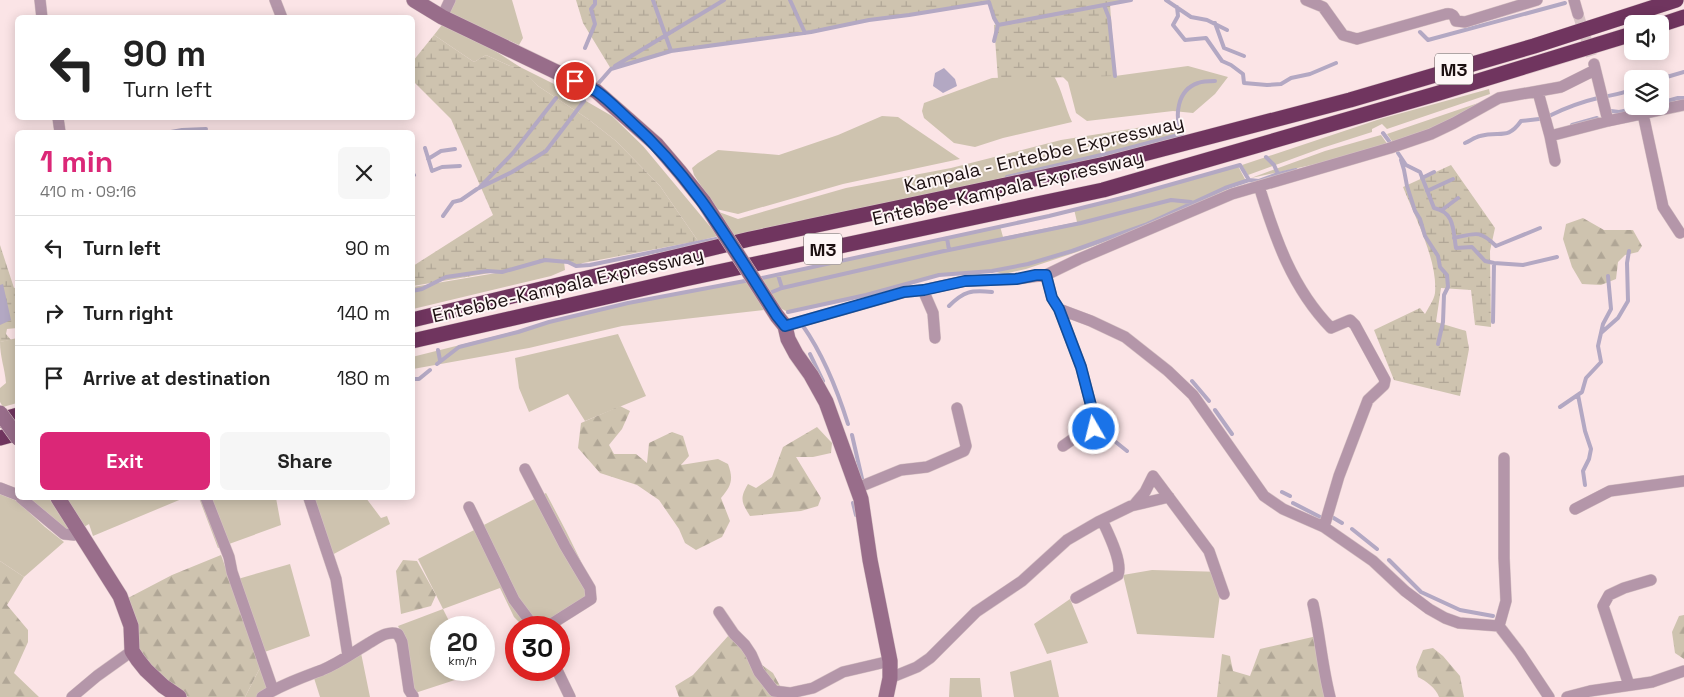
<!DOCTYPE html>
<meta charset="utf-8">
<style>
:root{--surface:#fff;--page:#f6f6f6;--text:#222;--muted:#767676;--line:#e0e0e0;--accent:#db2777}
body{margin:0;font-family:"Space Grotesk",sans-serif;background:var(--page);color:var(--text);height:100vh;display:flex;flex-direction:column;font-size:19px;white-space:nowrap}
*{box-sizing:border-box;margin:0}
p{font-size:16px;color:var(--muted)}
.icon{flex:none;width:28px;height:28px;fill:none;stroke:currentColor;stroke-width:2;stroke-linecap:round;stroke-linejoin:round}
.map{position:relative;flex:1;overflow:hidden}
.drawer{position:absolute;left:15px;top:130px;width:400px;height:370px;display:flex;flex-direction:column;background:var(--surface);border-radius:8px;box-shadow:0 2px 12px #0003}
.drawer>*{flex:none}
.top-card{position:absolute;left:15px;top:15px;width:400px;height:105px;border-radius:8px;box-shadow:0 2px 12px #0003;background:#fff;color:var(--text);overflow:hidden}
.fabs{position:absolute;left:1624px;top:15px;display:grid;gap:10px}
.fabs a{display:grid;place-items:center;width:45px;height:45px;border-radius:8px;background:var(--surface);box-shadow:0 2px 12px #0003;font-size:25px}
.speed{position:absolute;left:430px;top:616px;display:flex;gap:10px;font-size:25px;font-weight:700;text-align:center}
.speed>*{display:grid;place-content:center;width:65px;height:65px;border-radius:50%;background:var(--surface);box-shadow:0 2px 12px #0003;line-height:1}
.speed small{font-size:12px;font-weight:400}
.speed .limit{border:8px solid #d22;background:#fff;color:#111}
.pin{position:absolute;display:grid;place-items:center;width:42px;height:42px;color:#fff;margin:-21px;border:2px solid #fff;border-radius:50%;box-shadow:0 1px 5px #0007}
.me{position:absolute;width:55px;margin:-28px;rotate:352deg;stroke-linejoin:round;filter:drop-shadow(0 0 4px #0008)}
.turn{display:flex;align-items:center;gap:18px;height:105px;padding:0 25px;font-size:22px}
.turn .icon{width:65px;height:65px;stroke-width:2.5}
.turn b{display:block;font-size:35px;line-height:42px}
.round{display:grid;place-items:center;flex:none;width:52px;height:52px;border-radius:8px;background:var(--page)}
.headline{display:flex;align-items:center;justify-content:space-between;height:85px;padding:0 25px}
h1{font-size:30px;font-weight:600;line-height:38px;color:var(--accent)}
.action{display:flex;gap:10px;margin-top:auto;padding:10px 25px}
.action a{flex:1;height:58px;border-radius:8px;background:var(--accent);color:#fff;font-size:20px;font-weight:600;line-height:58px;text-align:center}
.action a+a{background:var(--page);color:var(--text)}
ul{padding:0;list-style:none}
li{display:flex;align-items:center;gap:15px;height:65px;padding:0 25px;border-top:1px solid var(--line)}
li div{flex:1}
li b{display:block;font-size:19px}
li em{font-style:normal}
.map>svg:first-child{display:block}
</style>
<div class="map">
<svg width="1684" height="697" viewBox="0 0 1684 697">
<defs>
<pattern id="forest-firs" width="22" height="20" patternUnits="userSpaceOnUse" patternTransform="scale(1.25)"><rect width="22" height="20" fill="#cec3af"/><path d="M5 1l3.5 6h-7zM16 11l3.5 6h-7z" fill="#b0a696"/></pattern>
<pattern id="wetland-marsh" width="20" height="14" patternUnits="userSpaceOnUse" patternTransform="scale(1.25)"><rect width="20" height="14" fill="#cec3af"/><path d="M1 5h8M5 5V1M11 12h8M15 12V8" fill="none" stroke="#b0a696"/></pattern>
</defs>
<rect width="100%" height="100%" fill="#fbe4e6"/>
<!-- grass -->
<path fill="#cec3af" d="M454,0H512L523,38L519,45L450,15L451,3Z
M445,21L478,40L520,67L572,93L612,116L643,146L718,236L698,241L660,186L616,141L588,119L538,86L520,68L510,66L486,55L474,62L434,35Z
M1188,66L1228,77L1215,94L1193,113L1173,111L1087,121L1076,113L1068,82L1062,76H1115Z
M1054,76C1062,90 1065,107 1072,122L1003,138L975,147L954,143L924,118L922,111L924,103L992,78Z
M1489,89L1490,94L1387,129L1382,124L1372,129V132L1322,148L1248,175L1242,165L1380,119Z
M1490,99L1431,130L1394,144L1387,134Z
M882,116L898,117L960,159L843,184L738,214L716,209L694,175L692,168L698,163L718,150L779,155L838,135Z
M1174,122L1180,134C1032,174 883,204 734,236L719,212L738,219L846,188L951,168L1061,140Z
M1381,135L1388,145L1330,161L1251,178L1325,151Z
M1238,166L1246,181L1153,224L1077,252L1026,269L1004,274L992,271L939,275L866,295L788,312L778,307L761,278L1000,226L1003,237L1077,222L1074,209Z
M545,260L564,262L565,270L551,276L413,309V287L502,272Z
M747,281L764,310L622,326L529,348L413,369L412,357L628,303Z
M618,334L646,396L585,421L568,394L529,412L519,388L515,358Z
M17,338V403L3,407L0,402V388L6,383C5,369 0,357 0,342Z
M546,493L566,531L596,592L542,627H524L514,617L500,588L443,609L418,559Z
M0,494L17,501L45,527L64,542L24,577L0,561Z
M29,498H49L71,531L57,525Z
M65,498H184L93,536L89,524L84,527Z
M199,498H276L281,525L218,548Z
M311,498H366L381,518L387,516L390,524L330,556Z
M290,564L310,636L256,655L231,581Z
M1152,570L1223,572L1214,638L1137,634L1123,575Z
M1070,599L1088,643L1047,654L1034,624Z
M443,609L452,627L441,628V670H473L461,678L412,694L406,642L398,626Z
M361,653L370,697H320L314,678Z
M1051,660L1059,697H1014L1010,672Z
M260,668L269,688L256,697H245Z
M950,678H980L982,697H949Z"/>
<!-- forest -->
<path fill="url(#forest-firs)" d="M1583,218L1604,230H1633L1642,246L1638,252L1625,255L1618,262L1616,279L1601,285L1582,284L1572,267L1563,239L1566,224Z
M620,406L630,411L622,429L609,445L614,454H636L647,463L649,443L672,432L683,436L689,456L681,465L718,459L728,464C734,480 731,486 721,498L730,521L722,537L696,550L685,543L679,529L659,500L637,485L600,473L578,448L581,423Z
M817,427L832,443L831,453L813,457H796L821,498L818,506L801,511L750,516C742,503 739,499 748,484L756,488L772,477L783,447Z
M221,555L255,649L260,668L245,697H188L163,680L140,656L137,641L139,628L128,598L172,575Z
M403,560L417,561L436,595L431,606L401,614L396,571Z
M0,561L24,577L7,605L28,630V642L14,673L39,697H0Z
M1684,615V659L1675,653L1672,632L1679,616Z
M729,635L747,654L773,673L786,697H679L675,686L693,675Z
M1317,636L1328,697H1217L1222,654L1230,656L1233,671L1250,676L1260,649Z
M1433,648L1443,656L1460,676L1464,697H1439C1436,688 1426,681 1418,677L1416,667L1423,650Z"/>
<!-- wetland -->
<path fill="url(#wetland-marsh)" d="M576,0H1131L1110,4L1115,76L998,79L994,25L998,24L994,18L989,2L909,15L869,20L810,32L671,51L611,69L583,23Z
M434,35L474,62L486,55L510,66L520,67L538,86L588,119L616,141L660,186L698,241L583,263L576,266C551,253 527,265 502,272H496L413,286V266L493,215L451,119L413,81V61Z
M1451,165L1495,228L1490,251L1491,327L1475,325L1471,290L1441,288L1436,322L1466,331L1469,349L1460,396L1394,380L1374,330L1420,308L1425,314C1428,308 1434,300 1435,293C1438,261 1415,217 1403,187Z
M0,245L14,288L18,287L17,328L7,329L6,334L11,340L0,342Z"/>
<!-- water -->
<path fill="#b3a8c3" d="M944,68L955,79L957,86L943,93L933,86L935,73Z
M3,284L11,320L0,325V285Z"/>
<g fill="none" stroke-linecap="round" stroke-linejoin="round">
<!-- stream -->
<path stroke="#b3a8c3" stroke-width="4" d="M653,0L671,51
M790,0L805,33
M1166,0L1191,17L1207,20L1227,30
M1104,5L1131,0
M1177,7L1178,16L1173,25L1185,40L1206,38L1222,61L1231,65L1243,74L1244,83L1267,85L1281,84L1291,78L1310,74L1336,63
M1215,23L1224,48L1244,56
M1420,32L1428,40L1565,3
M994,41L998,25
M585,48L595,24L591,9L595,4V0
M615,66L724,0
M1660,79L1684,72
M596,86L611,69L671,51L811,32L869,20L909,15L989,2L994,18L998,25L1104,5L1109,18L1115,76
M1660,103L1678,98H1684
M1611,111L1619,112L1648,106
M1549,117V116C1565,108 1581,102 1598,98C1611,95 1620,95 1632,89
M1572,125L1597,118
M171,132L182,130L206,129
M1383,133L1389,141
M1465,143C1470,141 1475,137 1480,136C1500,130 1507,141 1521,121L1539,119
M425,148L432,171L442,167L460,166
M1398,153L1406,165L1420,172L1434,208C1455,212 1453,231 1456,248L1472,247L1485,261L1494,263L1523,265L1557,257
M1266,157L1274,165L1278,174
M412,159V161
M428,159L441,151L455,149
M1401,160L1404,170L1407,186L1415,211L1420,219L1425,236L1438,256L1440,267L1447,275L1448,287L1444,295L1443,322L1438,344
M412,172L414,175
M1007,177L1114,152L1182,134C1174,116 1177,90 1198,83C1203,81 1209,81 1215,81
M1422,178L1434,172
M480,187L513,153L556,98
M1427,191L1453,179
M1442,210L1458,198
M443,216L453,202L461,200L477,189L512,172L546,151L584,101
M947,238L949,250
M1454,238C1476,233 1480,230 1496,246L1540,228
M778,275L782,288
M757,279L1049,216L1130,196L1240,165L1249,180
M412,291L422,289L446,277L487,271L502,272L545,260L568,262L576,266L590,265L716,239
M772,292L782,288L944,251L1081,223L1171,200L1191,202
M17,300H18
M949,306C964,291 971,290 992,292
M788,312L866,295L939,275L992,271L1028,264L1072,251L1145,225L1225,188L1249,180L1259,181L1278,174L1296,170
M1493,322L1494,263
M803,326C824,356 837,389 848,424
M1601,333L1618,318L1628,301L1627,263L1629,251
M438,350L440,360
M810,354L823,381
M437,364L459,347L518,332L549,322L628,303L750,280
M412,379H419L430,370
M1192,381L1209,401
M1578,395L1585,431L1591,449L1589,459L1583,471L1585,485
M1560,407L1582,392L1586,378L1601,362L1598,346L1603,324L1611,309L1608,276
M1215,410L1232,434
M1100,411L1102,420
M1105,430L1108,435
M852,435L863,483
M1112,439L1127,451
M1282,492L1290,496
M853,503L856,515
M1293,503L1322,518
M1332,517L1342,523
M1352,529L1377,549
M1389,560L1421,592L1460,610L1493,616"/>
<!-- street-tunnel -->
<path stroke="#d9c4c6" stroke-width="11" stroke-dasharray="11 5.5" stroke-linecap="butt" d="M1578,14L1594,64"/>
<!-- street casing -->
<g stroke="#d7c2c4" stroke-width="12">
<path id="street" d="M40,0L42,18
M275,0L282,18
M1306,0L1323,7L1343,35L1357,39L1446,14C1452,13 1454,15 1456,21L1465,22L1537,0
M1574,0L1578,14
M442,17L450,0
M1594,64L1608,121
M1538,92L1550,136L1555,161
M1643,114L1663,207L1680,233
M58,118L60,132
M1550,136L1608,121L1684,105
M1259,186C1275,238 1292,288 1331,328L1350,320L1355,325L1385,380L1384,385L1368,400L1339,476L1324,527
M1046,275L1052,298L1059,309L1091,321L1125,337L1168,371L1193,395L1264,496L1283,509L1324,527L1373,561L1405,591L1429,609L1445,618L1459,623L1499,626L1519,652L1549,697
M923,290L933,313L935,338
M1059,309L1081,367L1094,417V429L1083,437L1073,439L1063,446
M785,326L905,292L923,290L965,281L1016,279L1046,275L1079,259L1232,194L1390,148L1431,134L1454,123L1499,98L1561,87L1595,70
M525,469L565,546L590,588L591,599L545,628
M0,488L18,495
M857,488L901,470L927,467L964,451L966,446L957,408
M21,498L64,534L74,535L81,533
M206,498L229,557L232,572L273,690
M309,498L336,579L348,656
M1134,505L1145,492L1153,476L1209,551L1224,594
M469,507L514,600L535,628
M1575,509L1610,491L1684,481
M1076,598L1118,575C1123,562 1108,533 1102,520
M1313,604C1320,635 1322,666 1330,697
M719,612L734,634L745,645L751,654L759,672L774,691L790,693L813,688L843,672L890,661
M1499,626L1506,601L1504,558V458
M557,670L570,697
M890,678L917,667L930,658L976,612L1022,581L1067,540L1098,522L1131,506L1169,497
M1629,685L1603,606L1609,595L1624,588L1651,580
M72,697L97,676L132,651
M262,697C281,685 301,678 322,670C339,663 354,652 369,643C378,638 388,630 398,634L402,642L409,690L413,696
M1567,697L1590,691L1652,682L1684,671"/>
</g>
<!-- secondary casing -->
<g stroke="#d7c2c4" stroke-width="16">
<path id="secondary" d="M414,0L442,17L596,91L656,144L680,172L704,202
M777,316L785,326L788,339L796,354L811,375L826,402L861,499L870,560L890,661V678L886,697
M58,498L120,596L131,626L132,651L138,660L146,670L163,686L179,697"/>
</g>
<!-- highway casing -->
<g stroke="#d7c2c4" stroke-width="16">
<path id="highway" d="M1660,25L1684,17
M412,320L750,239L1105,164L1350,100L1534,46L1676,0
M412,341L685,279L1103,190L1439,93L1632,34
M0,420L18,415
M0,438L18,433"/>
</g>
<!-- street -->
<use href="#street" stroke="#b496a9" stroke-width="11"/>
<!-- secondary -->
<use href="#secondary" stroke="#986d8a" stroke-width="15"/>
<!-- highway -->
<use href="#highway" stroke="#70355f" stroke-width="15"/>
<!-- secondary-bridge casing -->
<g stroke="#d7c2c4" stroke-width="16" stroke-linecap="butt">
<path id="secondary-bridge" d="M704,202L777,316
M0,413L18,438"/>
</g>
<!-- secondary-bridge -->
<use href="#secondary-bridge" stroke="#986d8a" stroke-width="15"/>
</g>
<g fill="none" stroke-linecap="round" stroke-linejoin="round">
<!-- route casing -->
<g stroke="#114b97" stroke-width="12">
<path id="route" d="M575,81C582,84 589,87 596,91C608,99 619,111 630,121C694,178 732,246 777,316L785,326L904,292L924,290L965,281L1016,279L1036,275H1046L1052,298L1059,309L1081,367L1094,417V429"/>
</g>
<!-- route -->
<use href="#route" stroke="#1a73e8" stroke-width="9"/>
</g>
<g text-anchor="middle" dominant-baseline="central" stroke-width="4" stroke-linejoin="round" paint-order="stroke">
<!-- shield labels -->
<g fill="#fef6f6" stroke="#5f5455" stroke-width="1">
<rect x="1435" y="53.5" width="38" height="31" rx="4"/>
<rect x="804" y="233.5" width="38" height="31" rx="4"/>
</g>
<g font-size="18" font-weight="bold" fill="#1b0f10">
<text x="1454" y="69">M3</text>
<text x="823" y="249">M3</text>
</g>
<!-- street labels -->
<g font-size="19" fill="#1b0f10" stroke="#fef6f6">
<text transform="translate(1044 154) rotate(-13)">Kampala - Entebbe Expressway</text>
<text transform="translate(1008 188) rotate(-13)">Entebbe-Kampala Expressway</text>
<text transform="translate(568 285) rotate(-13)">Entebbe-Kampala Expressway</text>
</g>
</g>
</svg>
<div class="fabs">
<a><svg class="icon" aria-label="sound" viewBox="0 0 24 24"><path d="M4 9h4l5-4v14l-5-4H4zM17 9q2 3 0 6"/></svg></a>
<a><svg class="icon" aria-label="layers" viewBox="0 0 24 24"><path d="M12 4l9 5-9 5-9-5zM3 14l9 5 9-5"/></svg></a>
</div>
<div class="speed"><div>20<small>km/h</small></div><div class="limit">30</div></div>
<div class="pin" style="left:575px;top:81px;background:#d93025"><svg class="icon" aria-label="arrive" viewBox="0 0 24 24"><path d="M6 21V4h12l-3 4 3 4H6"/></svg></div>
<svg class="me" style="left:1094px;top:429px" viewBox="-20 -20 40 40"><circle r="17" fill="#1a73e8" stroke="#fff" stroke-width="3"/><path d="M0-11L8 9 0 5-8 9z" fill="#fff"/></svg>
<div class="top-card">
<div class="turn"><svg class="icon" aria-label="left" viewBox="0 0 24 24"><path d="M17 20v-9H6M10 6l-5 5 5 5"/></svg><div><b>90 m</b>Turn left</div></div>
</div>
<section class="drawer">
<div class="headline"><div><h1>1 min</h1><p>410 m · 09:16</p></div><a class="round"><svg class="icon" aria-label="close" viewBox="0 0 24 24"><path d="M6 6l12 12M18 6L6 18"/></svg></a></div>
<ul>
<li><svg class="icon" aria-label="left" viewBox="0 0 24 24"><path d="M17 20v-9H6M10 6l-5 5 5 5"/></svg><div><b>Turn left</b></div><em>90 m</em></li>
<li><svg class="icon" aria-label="right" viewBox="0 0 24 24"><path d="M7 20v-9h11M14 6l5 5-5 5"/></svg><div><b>Turn right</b></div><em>140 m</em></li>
<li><svg class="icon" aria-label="arrive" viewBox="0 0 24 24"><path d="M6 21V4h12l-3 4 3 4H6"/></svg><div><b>Arrive at destination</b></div><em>180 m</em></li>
</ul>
<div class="action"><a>Exit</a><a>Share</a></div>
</section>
</div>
